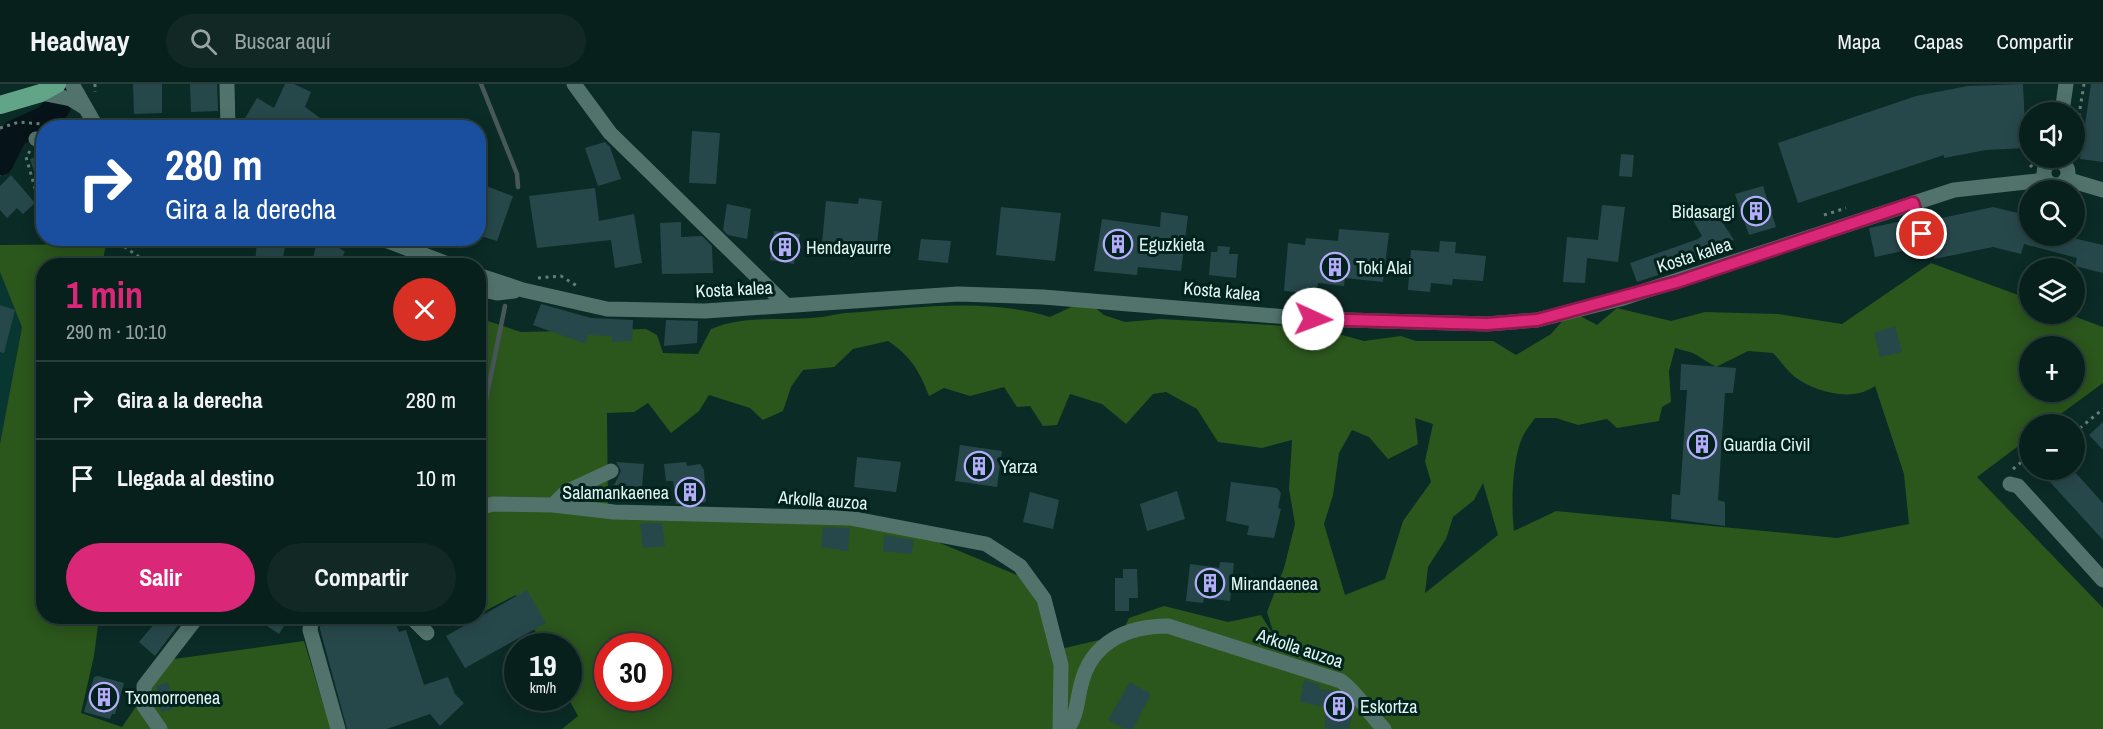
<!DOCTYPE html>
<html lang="es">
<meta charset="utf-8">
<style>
:root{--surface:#08201c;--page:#112825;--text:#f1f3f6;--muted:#98a3a3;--line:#293e3b;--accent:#db2777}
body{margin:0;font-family:"Archivo Narrow",sans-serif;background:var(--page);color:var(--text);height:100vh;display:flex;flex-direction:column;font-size:22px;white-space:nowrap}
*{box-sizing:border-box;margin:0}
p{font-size:20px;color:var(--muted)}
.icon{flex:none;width:33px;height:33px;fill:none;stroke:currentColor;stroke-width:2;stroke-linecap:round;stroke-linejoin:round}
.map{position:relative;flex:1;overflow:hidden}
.drawer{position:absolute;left:36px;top:174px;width:450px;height:366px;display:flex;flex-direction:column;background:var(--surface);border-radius:24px;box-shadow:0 3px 15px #0003,0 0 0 2px var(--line)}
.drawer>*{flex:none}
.top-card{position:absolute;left:36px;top:36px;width:450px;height:126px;border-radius:24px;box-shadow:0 3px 15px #0003,0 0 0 2px var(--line);background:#1a4fa0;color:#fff;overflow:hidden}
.buttons{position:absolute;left:2019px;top:18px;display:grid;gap:12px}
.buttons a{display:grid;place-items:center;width:66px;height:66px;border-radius:50%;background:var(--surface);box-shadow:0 3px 15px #0003,0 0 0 2px var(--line);font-size:30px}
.speed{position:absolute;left:504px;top:549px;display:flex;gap:12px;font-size:30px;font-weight:700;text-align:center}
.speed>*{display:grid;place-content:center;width:78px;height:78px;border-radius:50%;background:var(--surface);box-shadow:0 3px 15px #0003,0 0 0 2px var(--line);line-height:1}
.speed small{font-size:15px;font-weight:400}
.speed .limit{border:9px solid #d22;background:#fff;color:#111}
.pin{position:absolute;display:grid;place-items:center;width:51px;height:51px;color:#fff;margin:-26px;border:3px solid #fff;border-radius:50%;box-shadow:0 2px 6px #0007}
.me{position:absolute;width:66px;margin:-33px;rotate:92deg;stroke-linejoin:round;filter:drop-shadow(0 0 4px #0008)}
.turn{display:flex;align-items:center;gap:21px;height:126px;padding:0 30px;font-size:27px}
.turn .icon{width:78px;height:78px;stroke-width:2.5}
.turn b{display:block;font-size:42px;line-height:51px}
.round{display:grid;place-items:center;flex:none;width:63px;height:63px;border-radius:32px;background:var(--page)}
.overview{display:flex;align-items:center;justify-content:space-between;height:102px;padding:0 30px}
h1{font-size:36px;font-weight:800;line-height:45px;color:var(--accent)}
.button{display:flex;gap:12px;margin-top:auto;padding:12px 30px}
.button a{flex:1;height:69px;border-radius:36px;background:var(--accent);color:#fff;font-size:24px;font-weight:800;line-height:69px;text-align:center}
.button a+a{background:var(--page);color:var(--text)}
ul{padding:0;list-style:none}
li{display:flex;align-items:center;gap:18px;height:78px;padding:0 30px;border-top:2px solid var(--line)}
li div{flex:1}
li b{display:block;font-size:22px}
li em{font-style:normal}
header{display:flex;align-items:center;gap:36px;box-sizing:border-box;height:84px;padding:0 30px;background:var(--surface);border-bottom:2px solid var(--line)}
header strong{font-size:28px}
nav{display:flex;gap:33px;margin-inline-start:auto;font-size:21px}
.search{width:420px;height:54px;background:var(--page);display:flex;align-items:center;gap:15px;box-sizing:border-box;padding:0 21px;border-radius:33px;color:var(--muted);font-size:22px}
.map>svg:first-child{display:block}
</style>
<header>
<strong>Headway</strong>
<div class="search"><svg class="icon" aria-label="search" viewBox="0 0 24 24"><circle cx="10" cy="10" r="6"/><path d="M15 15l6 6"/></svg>Buscar aquí</div>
<nav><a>Mapa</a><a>Capas</a><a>Compartir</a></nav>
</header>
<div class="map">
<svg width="2103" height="645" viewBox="0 0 2103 645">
<rect width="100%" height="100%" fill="#0b2b26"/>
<!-- built -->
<path fill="#083630" d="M0,188L22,243L0,360Z"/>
<!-- green -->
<path fill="#2b561c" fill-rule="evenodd" d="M106,160L102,181L44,182V532L99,533L94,572L81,629L122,643L153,598L174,575L304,557L331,645H0V360L22,243L0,188V161Z
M1931,179L2029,215L2030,230H2068L2103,243V299L2047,340H2030L2029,354L1977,393L2103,524V645H562L578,632L568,614V562H543L516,511L479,530V234L521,248L646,245L657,251L663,269L698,270L711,245C745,231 774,237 810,234C822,234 834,230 846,229C914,224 984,213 1050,233L1086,216L1104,231L1125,238L1161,235L1288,242L1320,245L1364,257L1401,252L1416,257H1493L1516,271L1551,250L1571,227L1597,241L1617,224L1671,237L1705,228L1778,230L1842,240ZM888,257C910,271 920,288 929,312L944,304L970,312L1004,303L1017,323L1030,322L1043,342L1057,341L1070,310L1102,320L1126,340L1153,310L1166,308L1197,325L1218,358L1262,364L1292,356L1289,405L1295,440L1284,484L1267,528L1275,554L1261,531L1228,538L1164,522L1129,534L1121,551L1056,566L1029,496L933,456L851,434L608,425L607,329L634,328L648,319L671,349L699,327L709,311L750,324L763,336L783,327L791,303L803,286L834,283L853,265ZM2030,262H2074V308H2030ZM1675,264L1693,269L1716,283L1748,267L1773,269C1780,276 1787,287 1795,293C1817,309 1853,318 1875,302L1904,390L1909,440L1837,454L1556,427L1514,447C1511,422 1512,377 1522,354C1525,347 1531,340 1535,334H1556L1578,341L1607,335L1617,344L1659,337L1662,323L1671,318L1669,287ZM1415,334L1433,340L1425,377L1431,398L1403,437L1385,495L1345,511L1324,440L1333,411L1339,369L1352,346L1369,353L1388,375L1418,360ZM1483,399L1498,451L1425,509L1428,483L1446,455L1453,433L1474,416ZM608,562H658V614H608Z"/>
<!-- water -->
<path fill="#061319" stroke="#48575a" stroke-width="1.5" d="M12,44L17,54L0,92V56Z"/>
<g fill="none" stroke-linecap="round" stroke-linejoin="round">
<!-- stream -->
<path stroke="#48575a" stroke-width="4.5" d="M481,0L517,90L518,103
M478,355L505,222"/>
<!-- river -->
<path stroke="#061319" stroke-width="27" d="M0,78L15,49L46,35L57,23L62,0"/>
</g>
<!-- building -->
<path fill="#27484b" d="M133,0H162V29L134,30Z
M190,0H217L218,27L191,28Z
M285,0H294L311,8L305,23L334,44H256L244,36L257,14L274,24Z
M2023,0L2026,64L1986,66L1944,74V71L1798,119L1778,59L1916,12L1968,2Z
M2091,0H2103V78L2080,75Z
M692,47L720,49L716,100L689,99Z
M605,58L610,63L621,95L598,102L585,64Z
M44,70V108H41L30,75Z
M1621,70L1634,71L1632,93L1619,92Z
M11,91L35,119L23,130L17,124L7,134L0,126V102Z
M486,102L513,112L497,157L478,151V123Z
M1763,102L1776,143L1749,151L1735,110Z
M595,104L599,137L634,130L642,179L615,184L611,156L537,164L529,112Z
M859,114L882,117L876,168L844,165L843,171L821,169L826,117L858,120Z
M727,120L751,125L747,155L728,151L723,146Z
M1602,121L1625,123L1618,178L1587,174L1585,199L1563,198L1567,153L1598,156Z
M1711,121L1734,156L1730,157L1734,166L1637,198L1630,179L1698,155L1702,152L1690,131Z
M1001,123L1061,129L1055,177L996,171Z
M1993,123L2030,132V152H2064L2103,161V189L2075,182L2077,174L2024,160L2021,170L1993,163L1934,175L1935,164L1928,137Z
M1161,128L1188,132L1181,187L1138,183L1137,191L1094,187L1102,135L1160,143Z
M1907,136L1911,152L1901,154L1903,167L1875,173L1869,144Z
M681,138V153L702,152L712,162L713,189L662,190L660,139Z
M1339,145L1389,149L1383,198L1345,194L1344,202L1318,199L1316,218L1296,216L1297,208L1284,207L1288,159L1305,161L1306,154L1338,157Z
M774,147L800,150L794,180L770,176Z
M257,154H287L281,182H255Z
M318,154H343L338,163L345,168L337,182H315L313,174Z
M921,155L951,157L948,179L918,176Z
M1440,157L1456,158L1455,169L1486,172L1483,197L1453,195L1452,201L1431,199L1430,208L1408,206L1411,166L1439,168Z
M1218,162L1230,163L1229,170H1238L1236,194L1209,191L1211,168H1217Z
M541,220L591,234L633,236L632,257L612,258V252L588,251L586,260L533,241Z
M0,221L15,226L4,269L0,268Z
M666,236L698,237L697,259L664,262Z
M1895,242L1902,268L1880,273L1874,249Z
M1681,280L1736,284L1733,309H1725L1718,416L1725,418V442L1671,435L1672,410L1680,411L1687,306H1680Z
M2103,338V366L2089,351Z
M960,361L1002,367L997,403L955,397Z
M857,373L901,378L896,408L854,403Z
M616,378L644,380L642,403L614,401L621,387Z
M686,378L687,382L700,380L704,386L706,418L676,420L673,397H666L664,380Z
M2039,386H2073L2103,419V456Z
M1231,398L1277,404L1281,409L1278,424L1281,425L1274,454L1247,451L1249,442L1226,437Z
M1177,407L1185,435L1147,447L1140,420Z
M1030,408L1059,416L1053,445L1023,438Z
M640,439H662L665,462L643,464Z
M823,443L850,444L848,467L821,463Z
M884,451L914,456L911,470L883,467Z
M1220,478L1234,479L1230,517L1204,514L1203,519L1186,517L1190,480L1219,484Z
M1123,485H1137L1138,514H1129V527H1115V494H1123Z
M527,506L546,539L465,584L446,552Z
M161,532H185L155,572L139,558Z
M252,532H290L279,550Z
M355,532H393L399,548L406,546L424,601L448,593L455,610L464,619L440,642L430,630L387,645H347L320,545V542Z
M98,592L124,599L115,630H112L110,635L84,628L94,593Z
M1304,596L1320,601L1319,605L1337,607L1346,614L1354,623L1349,645H1325V623L1300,618Z
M168,598L173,625L161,628L156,602Z
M1130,598L1151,610L1133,645H1125L1108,636Z"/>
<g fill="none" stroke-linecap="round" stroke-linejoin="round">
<!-- path -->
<path stroke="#647e79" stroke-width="3" stroke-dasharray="3 4.5" stroke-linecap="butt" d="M95,0V8
M0,44L19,38L42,40
M2074,62L2084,0
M30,67L26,73L37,111L44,118
M2030,83L2040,74
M1824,131L1846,124
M112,154L152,182
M538,194L561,192L577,202
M2074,349L2103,325
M2013,385L2030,371"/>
<!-- minor -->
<path stroke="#52736c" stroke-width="15" d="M72,0L97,44
M227,0L228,44
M574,0L610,49L786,221
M41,9L71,15L84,23
M2062,28L2066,0
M36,55L44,57
M2044 89a12 12 0 1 1 24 0a12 12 0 1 1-24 0Z
M2066,95L2103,106
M1913,119L1926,166
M380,154L453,182
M478,191L523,206L607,225L705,227L958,210L1043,213L1313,235L1487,240L1537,236L1620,215L1954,106L2045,96
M478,205L497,209L514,207
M2010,400L2018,402L2103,496
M553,421L566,408L611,387
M478,424L493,420L553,421L614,428L850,434L986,460L1020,482L1044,515L1061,581L1060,645
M312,532L310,546L338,645
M410,532L427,549
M160,645L144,622V602L198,532
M1067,645C1077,633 1077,616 1081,601C1091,558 1127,542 1168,542L1341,597C1359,610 1368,629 1384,645"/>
<!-- major -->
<path stroke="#62a487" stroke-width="18" d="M0,21L41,9L57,0"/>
</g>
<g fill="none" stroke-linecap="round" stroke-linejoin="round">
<!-- route casing -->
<g stroke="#8e194d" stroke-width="15">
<path id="route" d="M1313,235L1487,240L1537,236L1677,198L1913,119L1922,150"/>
</g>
<!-- route -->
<use href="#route" stroke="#db2777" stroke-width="10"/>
</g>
<!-- icons -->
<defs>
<g id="building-ring" transform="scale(1.5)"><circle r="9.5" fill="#01221d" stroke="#b4acf9" stroke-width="1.5"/><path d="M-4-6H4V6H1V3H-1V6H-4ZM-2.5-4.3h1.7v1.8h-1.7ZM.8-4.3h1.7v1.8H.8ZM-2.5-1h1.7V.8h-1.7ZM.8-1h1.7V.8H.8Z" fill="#b4acf9"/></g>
</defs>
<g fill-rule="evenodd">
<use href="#building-ring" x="1756" y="127"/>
<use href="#building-ring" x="1118" y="160"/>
<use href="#building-ring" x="785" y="163"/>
<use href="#building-ring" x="1335" y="183"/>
<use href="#building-ring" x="1702" y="360"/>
<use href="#building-ring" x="979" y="382"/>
<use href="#building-ring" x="690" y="408"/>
<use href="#building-ring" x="1210" y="499"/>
<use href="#building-ring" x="104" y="613"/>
<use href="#building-ring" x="1339" y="622"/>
</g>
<g text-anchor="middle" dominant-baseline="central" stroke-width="6" stroke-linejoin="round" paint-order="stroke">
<!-- poi labels -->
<g font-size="18" fill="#e3f5f1" stroke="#01221d" text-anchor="start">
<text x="1735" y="127" text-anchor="end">Bidasargi</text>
<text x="1139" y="160">Eguzkieta</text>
<text x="806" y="163">Hendayaurre</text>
<text x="1356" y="183">Toki Alai</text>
<text x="1723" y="360">Guardia Civil</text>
<text x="1000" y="382">Yarza</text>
<text x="669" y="408" text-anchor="end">Salamankaenea</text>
<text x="1231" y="499">Mirandaenea</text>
<text x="125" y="613">Txomorroenea</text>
<text x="1360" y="622">Eskortza</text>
</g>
<!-- street labels -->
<g font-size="18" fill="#e3f5f1" stroke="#01221d">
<text transform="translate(1694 171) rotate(-18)">Kosta kalea</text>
<text transform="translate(734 205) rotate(-3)">Kosta kalea</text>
<text transform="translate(1222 207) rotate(5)">Kosta kalea</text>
<text transform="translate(823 416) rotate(4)">Arkolla auzoa</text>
<text transform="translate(1300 564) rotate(18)">Arkolla auzoa</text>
</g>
</g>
</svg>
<div class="buttons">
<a><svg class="icon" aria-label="sound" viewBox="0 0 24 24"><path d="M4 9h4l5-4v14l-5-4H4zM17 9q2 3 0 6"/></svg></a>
<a><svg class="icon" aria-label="search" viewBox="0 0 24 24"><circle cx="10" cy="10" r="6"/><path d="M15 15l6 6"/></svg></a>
<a><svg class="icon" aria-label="layers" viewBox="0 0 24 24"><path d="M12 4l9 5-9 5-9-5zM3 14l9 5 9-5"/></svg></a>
<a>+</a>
<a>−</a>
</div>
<div class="speed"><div>19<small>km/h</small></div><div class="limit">30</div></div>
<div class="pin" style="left:1922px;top:150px;background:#d93025"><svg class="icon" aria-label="arrive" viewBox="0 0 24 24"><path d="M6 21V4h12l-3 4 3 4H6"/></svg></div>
<svg class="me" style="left:1313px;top:235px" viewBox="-20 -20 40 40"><circle r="19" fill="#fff"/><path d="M0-13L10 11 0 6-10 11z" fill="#db2777"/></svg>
<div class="top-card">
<div class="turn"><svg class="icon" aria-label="right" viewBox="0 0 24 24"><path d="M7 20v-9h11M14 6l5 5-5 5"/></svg><div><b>280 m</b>Gira a la derecha</div></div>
</div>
<section class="drawer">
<div class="overview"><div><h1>1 min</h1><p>290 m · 10:10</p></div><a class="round" style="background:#d93025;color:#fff"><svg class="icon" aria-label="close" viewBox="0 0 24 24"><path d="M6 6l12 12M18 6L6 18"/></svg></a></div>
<ul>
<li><svg class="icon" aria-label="right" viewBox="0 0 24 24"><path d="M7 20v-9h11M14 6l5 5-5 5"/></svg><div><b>Gira a la derecha</b></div><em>280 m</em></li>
<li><svg class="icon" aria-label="arrive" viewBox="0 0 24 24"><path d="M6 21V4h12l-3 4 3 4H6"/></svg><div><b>Llegada al destino</b></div><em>10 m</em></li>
</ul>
<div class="button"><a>Salir</a><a>Compartir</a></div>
</section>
</div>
